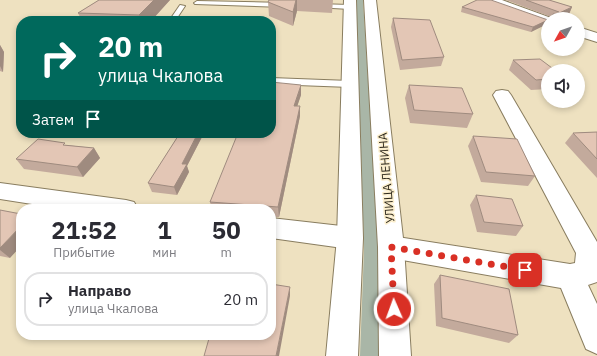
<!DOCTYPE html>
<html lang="ru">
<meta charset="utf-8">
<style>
:root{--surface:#fff;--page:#f7f7f7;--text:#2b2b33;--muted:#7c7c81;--line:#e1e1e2}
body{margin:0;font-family:"IBM Plex Sans",sans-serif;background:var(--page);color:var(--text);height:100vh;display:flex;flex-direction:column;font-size:15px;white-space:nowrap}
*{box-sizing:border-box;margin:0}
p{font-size:13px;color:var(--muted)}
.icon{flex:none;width:22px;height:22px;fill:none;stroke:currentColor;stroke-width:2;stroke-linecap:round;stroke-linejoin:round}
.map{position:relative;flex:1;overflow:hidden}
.details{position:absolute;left:16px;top:204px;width:260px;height:136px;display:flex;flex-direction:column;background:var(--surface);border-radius:16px;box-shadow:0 2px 6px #0003}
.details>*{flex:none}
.banner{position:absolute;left:16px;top:16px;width:260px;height:122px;border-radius:16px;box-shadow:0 2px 6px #0003;background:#00695c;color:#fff;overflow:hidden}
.needle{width:26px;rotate:230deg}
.fabs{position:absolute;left:541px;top:12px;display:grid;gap:8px}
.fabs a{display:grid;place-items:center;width:44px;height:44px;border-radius:50%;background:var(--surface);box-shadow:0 2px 6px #0003;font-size:20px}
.pin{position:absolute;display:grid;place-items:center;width:34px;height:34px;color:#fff;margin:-17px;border-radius:8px;box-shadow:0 2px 6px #0006}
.me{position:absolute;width:44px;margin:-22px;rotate:358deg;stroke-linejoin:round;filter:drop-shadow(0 0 3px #0008)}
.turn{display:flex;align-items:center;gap:14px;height:84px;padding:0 16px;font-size:18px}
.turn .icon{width:52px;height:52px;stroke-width:2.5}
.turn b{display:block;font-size:28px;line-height:34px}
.then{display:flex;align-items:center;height:38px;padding:0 16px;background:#0003;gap:8px;font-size:15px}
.eta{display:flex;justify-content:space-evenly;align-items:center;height:68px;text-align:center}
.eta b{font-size:24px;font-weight:700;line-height:28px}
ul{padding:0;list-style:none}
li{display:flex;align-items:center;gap:12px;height:54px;margin:0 8px 6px;padding:0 8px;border:2px solid var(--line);border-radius:16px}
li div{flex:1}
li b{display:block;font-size:15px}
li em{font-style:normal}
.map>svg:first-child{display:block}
</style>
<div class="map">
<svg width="597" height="356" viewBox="0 0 597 356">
<rect width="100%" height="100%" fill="#eee1c0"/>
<!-- green -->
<path fill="#a9b6a7" d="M356,0H363L379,252V356H360L364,250Z"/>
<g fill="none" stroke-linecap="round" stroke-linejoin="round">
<!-- service casing -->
<g stroke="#897d5f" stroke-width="2">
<path id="service" d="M197,1L284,3L287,5L284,7L195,4L194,3Z
M317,4L350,5L353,7L350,9L315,7V5Z
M180,5L185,6L175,21H169Z
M271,78L350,81L354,84L350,87L271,84Z"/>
</g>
<!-- minor casing -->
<g stroke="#897d5f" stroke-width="2">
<path id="minor" d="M485,0H502L554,19H548V24L544,23L487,2Z
M578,27L597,33V42L578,36Z
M502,90L508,91L511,95L597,242V282L588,285L597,304V354L586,349L561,288L391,258L382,255L378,247L382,239L391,236L570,264L575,263L576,253L493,95L496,91Z
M0,183L126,200L134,202L138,209H64L0,199Z
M271,218L350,227L359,230L363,238L359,246L350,249L271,238Z"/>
</g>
<!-- tertiary casing -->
<g stroke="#897d5f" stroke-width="2">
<path id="tertiary" d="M344,0H356L363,238L358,356H326L337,238Z
M364,0H376L404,247L411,356H379L378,247Z"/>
</g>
<!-- service -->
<use href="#service" fill="#fff" fill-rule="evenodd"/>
<!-- minor -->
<use href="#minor" fill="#fff" fill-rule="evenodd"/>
<!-- tertiary -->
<use href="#tertiary" fill="#fff" fill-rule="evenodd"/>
</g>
<!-- wall -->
<path fill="#c3aa9c" d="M99,0H170L151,21H82L78,13Z
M269,0H333L332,13L297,11L293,26L269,16L268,2Z
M506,0H549L572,7L569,14L558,19H550L551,17Z
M462,7L548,20L545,25L531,32L461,12Z
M393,18L444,57L441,66L400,70L391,27Z
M0,45L4,52L3,72L0,71Z
M513,60L548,71V89L531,90L509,70Z
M301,85V95L297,106L300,116L279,217H271V209H212L210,202Z
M409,85L473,114L467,128L410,123L405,98Z
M597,132V178L565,143L573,133Z
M180,133H203V135L187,166L189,172L177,195L152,192L148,183Z
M473,136L535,176L528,186L481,182L468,146Z
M66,145L94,148L100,158L83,177L24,169L16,159Z
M476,195L523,226L516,236L477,232L470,205Z
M0,210L10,258L0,256Z
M440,275L518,335L509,343L436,326L434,284Z"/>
<!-- shaded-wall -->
<path fill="#9f8b7f" d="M154,0H170L151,21H141L139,15Z
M296,0H297V11L293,26V12Z
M572,7L569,14L558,19H551L553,16Z
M548,20L545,25L531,32L533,27Z
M0,45L4,52L3,72L0,66Z
M301,85V95L294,116V106Z
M300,106V116L279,217L278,207Z
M198,133H203V135L187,166L189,172L177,195L174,187L182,164Z
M94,148L100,158L83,177L77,167Z
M21,226V246L10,258L0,250V248Z
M290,287V296L279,356H276Z"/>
<!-- building -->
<path fill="#e3c6b5" stroke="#9f8b7f" d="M99,0H154L139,15L78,13Z
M269,0H296L293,12L268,2Z
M477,0H491L548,20L533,27L462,7Z
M526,0H549L572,7L553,16V14H558L559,12Z
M393,18L430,20L444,57L402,60Z
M540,59L556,71H548V79L536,80L513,60Z
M271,82L301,85L294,106H300L278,207L210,202L238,133H271Z
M409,85L462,88L473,114L414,110Z
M597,132V159L573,133Z
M180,133H198L182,164H187L174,187L148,183Z
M473,136L517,139L535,176L486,172Z
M38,139L65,143L63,145L94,148L77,167L16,159Z
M476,195L512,199L523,226L484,222Z
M0,210L21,214V226L0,248Z
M440,275L509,289L518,335L442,318Z
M271,284L290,287L276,356H204L210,335H271Z"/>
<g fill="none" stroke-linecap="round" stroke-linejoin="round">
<!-- route -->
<path stroke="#d93025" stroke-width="7" stroke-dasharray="0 12.6" d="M394,309L391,247L525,270"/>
</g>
<g text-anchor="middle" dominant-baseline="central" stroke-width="3" stroke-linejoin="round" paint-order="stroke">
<!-- street labels -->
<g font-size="12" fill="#2b261a" stroke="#fbeecd">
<text transform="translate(386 178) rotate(-95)">УЛИЦА ЛЕНИНА</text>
</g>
</g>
</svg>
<div class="fabs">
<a><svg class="needle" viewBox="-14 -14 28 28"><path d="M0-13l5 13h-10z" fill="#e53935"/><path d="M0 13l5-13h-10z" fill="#7c7c81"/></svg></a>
<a><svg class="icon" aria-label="sound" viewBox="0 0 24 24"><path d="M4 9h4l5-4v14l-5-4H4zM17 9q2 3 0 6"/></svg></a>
</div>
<div class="pin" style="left:525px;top:270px;background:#d93025"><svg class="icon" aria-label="arrive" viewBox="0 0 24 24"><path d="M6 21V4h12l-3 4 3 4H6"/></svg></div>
<svg class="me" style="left:394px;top:309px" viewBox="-20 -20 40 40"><circle r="17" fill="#d93025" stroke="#fff" stroke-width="3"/><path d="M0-11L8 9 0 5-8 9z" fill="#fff"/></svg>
<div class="banner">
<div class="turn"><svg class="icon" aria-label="right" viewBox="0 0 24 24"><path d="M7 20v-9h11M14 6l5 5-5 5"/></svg><div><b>20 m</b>улица Чкалова</div></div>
<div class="then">Затем<svg class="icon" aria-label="arrive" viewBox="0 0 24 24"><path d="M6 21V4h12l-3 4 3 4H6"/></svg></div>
</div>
<section class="details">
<div class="eta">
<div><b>21:52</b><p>Прибытие</p></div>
<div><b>1</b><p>мин</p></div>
<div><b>50</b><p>m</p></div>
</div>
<ul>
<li><svg class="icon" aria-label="right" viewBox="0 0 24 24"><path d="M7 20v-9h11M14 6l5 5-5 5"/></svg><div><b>Направо</b><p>улица Чкалова</p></div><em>20 m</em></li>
</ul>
</section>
</div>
